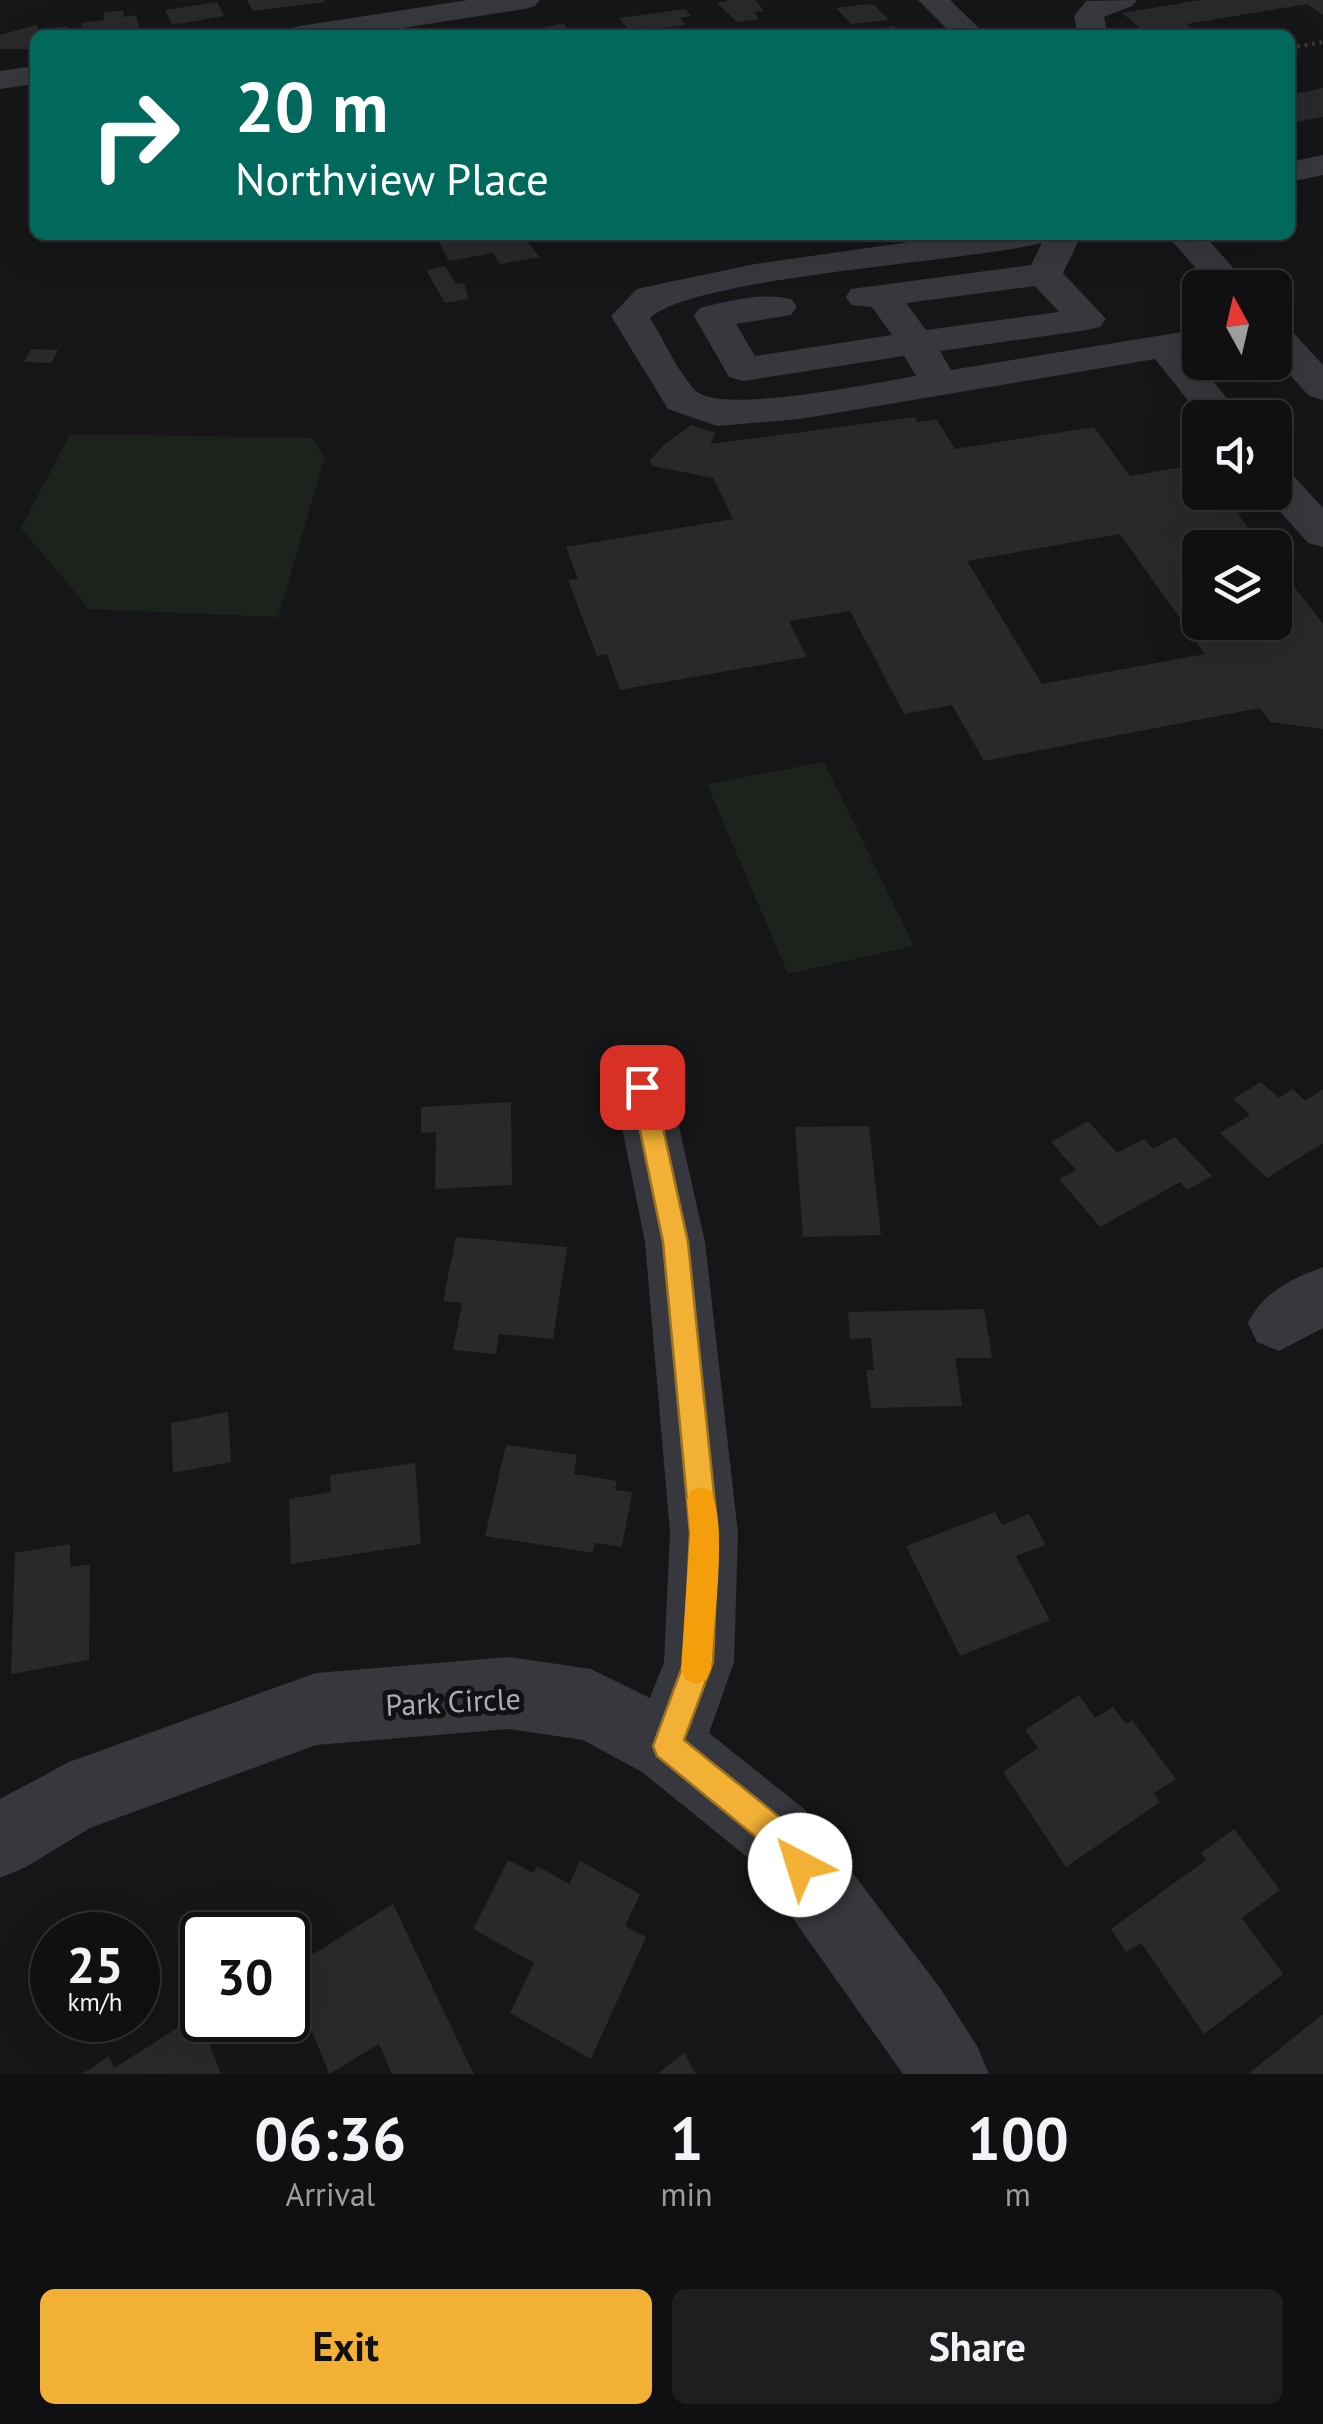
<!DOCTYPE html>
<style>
:root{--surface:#101012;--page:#1e1e20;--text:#f1f3f6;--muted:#9c9d9f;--line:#303032;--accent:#f2b134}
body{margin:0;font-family:"PT Sans",sans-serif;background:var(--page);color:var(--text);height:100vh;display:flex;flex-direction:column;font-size:38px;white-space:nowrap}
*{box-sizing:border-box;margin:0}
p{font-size:32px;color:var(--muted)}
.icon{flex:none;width:55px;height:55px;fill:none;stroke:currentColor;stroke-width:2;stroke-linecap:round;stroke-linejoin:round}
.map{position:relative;height:2074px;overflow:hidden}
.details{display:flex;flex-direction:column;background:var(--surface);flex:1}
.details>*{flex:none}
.top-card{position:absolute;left:30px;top:30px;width:1265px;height:210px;border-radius:15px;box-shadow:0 10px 40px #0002,0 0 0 2px var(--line);background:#00695c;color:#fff;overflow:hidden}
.needle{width:65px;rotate:352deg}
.buttons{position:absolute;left:1182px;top:270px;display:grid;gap:20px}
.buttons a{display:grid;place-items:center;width:110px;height:110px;border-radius:15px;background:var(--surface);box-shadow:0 10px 40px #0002,0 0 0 2px var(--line);font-size:50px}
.speed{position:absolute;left:30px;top:1912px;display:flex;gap:20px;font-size:50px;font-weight:700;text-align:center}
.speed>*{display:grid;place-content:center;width:130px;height:130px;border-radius:50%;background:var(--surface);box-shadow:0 10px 40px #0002,0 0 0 2px var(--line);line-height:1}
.speed small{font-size:25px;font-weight:400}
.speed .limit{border:5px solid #111;border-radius:15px;background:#fff;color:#111}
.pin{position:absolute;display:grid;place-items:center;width:85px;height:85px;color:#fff;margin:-42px;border-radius:20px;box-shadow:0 5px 15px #0006}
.me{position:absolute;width:110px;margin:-55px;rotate:320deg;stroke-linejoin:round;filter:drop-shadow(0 0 8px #0008)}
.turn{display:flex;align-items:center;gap:35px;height:210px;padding:0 40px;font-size:45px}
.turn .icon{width:130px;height:130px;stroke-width:2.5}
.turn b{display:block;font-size:70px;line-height:85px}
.eta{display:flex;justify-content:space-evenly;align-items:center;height:170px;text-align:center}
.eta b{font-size:60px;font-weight:700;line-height:70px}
.action{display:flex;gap:20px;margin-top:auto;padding:20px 40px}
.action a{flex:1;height:115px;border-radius:15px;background:var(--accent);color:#111;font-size:40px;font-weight:700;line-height:115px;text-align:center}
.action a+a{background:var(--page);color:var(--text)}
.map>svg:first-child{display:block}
</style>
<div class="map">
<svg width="1323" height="2074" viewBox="0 0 1323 2074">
<rect width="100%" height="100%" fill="#161618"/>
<!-- green -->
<path fill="#1c231d" d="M70,434L312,438L325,457L278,617L89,609L21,528Z
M824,762L914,946L788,974L707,784Z"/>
<!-- building -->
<path fill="#29292c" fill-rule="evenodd" d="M247,0H325V2L253,11Z
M731,0H755L764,11L754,12L759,19L737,22L717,3Z
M1201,0H1323V15L1307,4L1187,24L1200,35H1148L1122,13Z
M217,2L224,16L185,23L172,24L165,10Z
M865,4L874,5L889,20L851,24L836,8Z
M685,9L691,16L680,18L685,25L648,30L645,27L629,30L619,18Z
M123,10L124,17L136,15L140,29L84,35L81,23L104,20L103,13Z
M564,23L568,31L575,30L578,35H526L524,32Z
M36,25L39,30L67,26L70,35H35V45L28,49H0V35Z
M893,26L902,35H863L860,31Z
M1323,88V117L1295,122L1290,118V95Z
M462,235H521L540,257L500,264L493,253L449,261L437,239Z
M445,266L456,284L464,283L468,299L445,303L426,270Z
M31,349L58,350L51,363L24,362Z
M915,417L918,422L936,419L955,449L1094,427L1130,476L1200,464V492H1236L1251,511L1237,513L1264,548H1200V622H1275V562L1323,624V729L1270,722L1260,708L984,761L952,705L904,714L850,611L789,621L807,657L620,690L607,654L597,656L568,580L578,579L566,547L733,519L713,478L653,466L650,460L664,445L691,425L716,433L710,444ZM1120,534L1205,654L1042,684L967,561Z
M1261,1082L1279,1098L1293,1089L1305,1101L1323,1089V1143L1267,1178L1220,1133L1250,1115L1233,1099Z
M511,1102L512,1185L435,1189L436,1132L421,1133V1107Z
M1088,1121L1117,1153L1144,1139L1153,1149L1175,1137L1212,1176L1187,1190L1180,1182L1100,1227L1059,1179L1076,1170L1051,1142Z
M869,1126L881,1235L803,1237L795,1127Z
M456,1237L567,1247L553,1339L499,1334L496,1354L453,1350L462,1303L443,1301Z
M984,1309L992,1358H955L962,1406L871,1408L866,1370H874L871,1338L850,1339L848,1312Z
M228,1412L231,1462L173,1473L171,1423Z
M506,1445L577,1455L574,1474L617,1481L615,1490L632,1492L622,1547L595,1543L593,1553L485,1536Z
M415,1463L421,1544L291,1564L289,1499L331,1492L330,1475Z
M995,1512L1002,1525L1029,1514L1046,1545L1016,1556L1050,1620L960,1656L906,1546Z
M70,1544V1567L90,1564L89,1660L11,1674L15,1553Z
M1079,1695L1095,1718L1113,1707L1126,1724L1132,1720L1176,1779L1154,1793L1160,1802L1066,1867L1003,1772L1038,1748L1025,1730Z
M1234,1829L1280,1890L1242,1918L1283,1974L1204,2034L1141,1943L1126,1952L1111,1929L1206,1860L1201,1853Z
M508,1860L533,1873L537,1866L569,1884L580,1861L640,1894L625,1926L646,1937L591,2059L510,2013L534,1963L473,1929Z
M393,1904L456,2037L474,2074H392L379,2044L329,2074L288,1970Z
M1323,2014V2074H1248Z
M198,2015L221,2074H82L109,2056L114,2068Z
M684,2053L696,2074H657Z"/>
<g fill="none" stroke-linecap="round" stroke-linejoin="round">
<!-- path -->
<path stroke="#3d3f44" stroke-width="4" stroke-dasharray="2.5 5" stroke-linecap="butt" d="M1290,48L1323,42"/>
<!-- minor -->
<path fill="#37383d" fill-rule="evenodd" d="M468,0H540L535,6L525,9L358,35H285L289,29L300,26Z
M918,0H950L986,35H953Z
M1137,0L1132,6L1104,17L1108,35H1078L1074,16L1086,1Z
M35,66V84L0,89V71Z
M1323,155V175L1290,182V162Z
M959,235H1073L1078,242L1063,273L1106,319L1100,327L1087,330L940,351L951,370L1200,329V351L1190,353L1243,418H1202L1155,359L800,419L717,426L668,409L611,316L637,289L650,286L755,264ZM1042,243L1031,265L851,289L846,297L851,305L872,307L892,335L755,356L736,324L791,315L797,307L791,299C764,292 727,301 700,308L694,316L729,377L743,381L904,356L916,376C877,382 719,416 695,390C677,371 664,340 650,318C692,277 966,262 1042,243ZM1035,286L1059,312L926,330L906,303Z
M1167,235H1204L1251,288H1213Z
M1275,324L1288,327L1323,365V400L1309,396L1275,358Z
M1275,469L1290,472L1323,508V547L1308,543L1263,492H1275Z
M642,1064L662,1071L670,1087L705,1242L738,1533L734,1662L709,1733L804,1809L940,1988L977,2046L989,2074H903L752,1861L642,1772L583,1740L509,1729L316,1745L90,1828L26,1867L0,1878V1799L69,1762L316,1673L509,1657L591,1669L650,1698L664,1662L670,1533L645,1242L614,1087L622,1071Z
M1323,1267V1328L1279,1351L1257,1342L1248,1323C1262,1293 1293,1278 1323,1267Z"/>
</g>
<!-- route -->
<path fill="#f2b134" stroke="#9d7322" stroke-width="2.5" d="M642,1077L651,1080L654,1087L688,1242L718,1533L713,1662L684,1740L788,1824L816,1865L811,1876L800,1881L789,1876L767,1846L657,1756L653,1746L684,1662L690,1533L663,1242L631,1087L634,1080Z"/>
<!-- slow -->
<path fill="#f59e0b" d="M701,1487L711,1491C728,1530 713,1624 711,1669L706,1680L696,1684L686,1680L681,1669L690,1533L687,1500L691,1491Z"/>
<g text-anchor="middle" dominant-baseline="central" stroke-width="10" stroke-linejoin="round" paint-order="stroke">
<!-- near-street labels -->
<g font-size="30" fill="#a8adb8" stroke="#111113">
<text transform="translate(453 1701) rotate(-3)">Park Circle</text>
</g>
</g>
</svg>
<div class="buttons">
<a><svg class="needle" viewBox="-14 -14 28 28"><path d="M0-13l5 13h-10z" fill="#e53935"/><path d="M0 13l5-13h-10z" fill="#9c9d9f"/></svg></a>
<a><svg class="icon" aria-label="sound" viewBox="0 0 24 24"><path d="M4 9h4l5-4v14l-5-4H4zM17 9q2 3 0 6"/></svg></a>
<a><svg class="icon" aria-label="layers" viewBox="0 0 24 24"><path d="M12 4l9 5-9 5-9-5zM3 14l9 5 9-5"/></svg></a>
</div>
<div class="speed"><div>25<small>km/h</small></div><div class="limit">30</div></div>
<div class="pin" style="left:642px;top:1087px;background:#d93025"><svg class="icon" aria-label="arrive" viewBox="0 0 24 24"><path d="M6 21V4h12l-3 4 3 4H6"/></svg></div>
<svg class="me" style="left:800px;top:1865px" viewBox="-20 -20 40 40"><circle r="19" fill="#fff"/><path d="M0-13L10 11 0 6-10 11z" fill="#f2b134"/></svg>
<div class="top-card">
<div class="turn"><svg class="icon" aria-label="right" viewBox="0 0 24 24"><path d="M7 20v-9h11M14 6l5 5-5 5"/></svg><div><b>20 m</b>Northview Place</div></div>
</div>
</div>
<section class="details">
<div class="eta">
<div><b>06:36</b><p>Arrival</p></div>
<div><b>1</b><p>min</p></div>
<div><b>100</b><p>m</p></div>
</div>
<div class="action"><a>Exit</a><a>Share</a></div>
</section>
